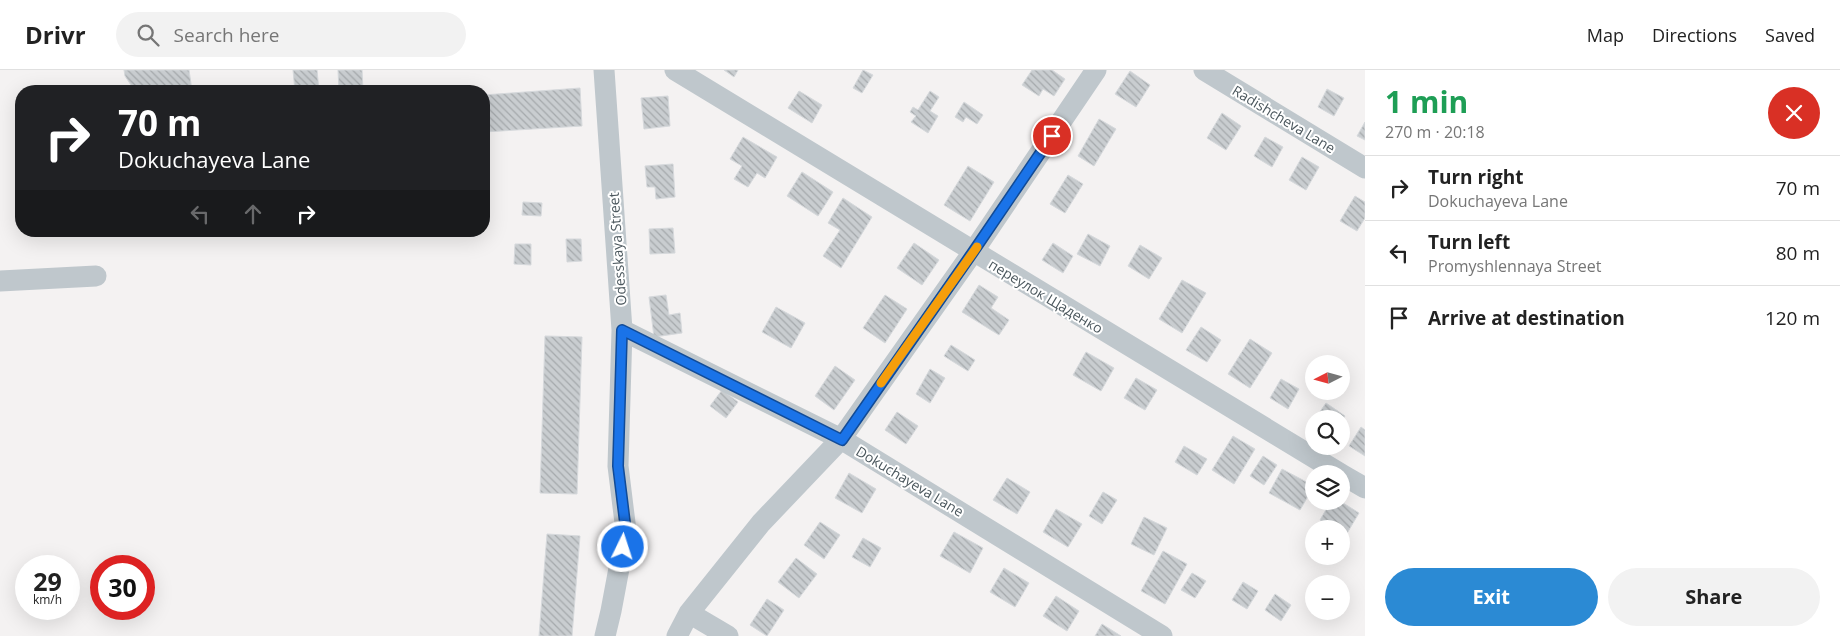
<!DOCTYPE html>
<meta charset="utf-8">
<style>
:root{--surface:#fff;--page:#f2f2f2;--text:#222;--muted:#767676;--line:#e0e0e0;--accent:#2b8ad4}
body{margin:0;font-family:"Open Sans",sans-serif;background:var(--page);color:var(--text);height:100vh;display:flex;flex-direction:column;font-size:19px;white-space:nowrap}
*{box-sizing:border-box;margin:0}
p{font-size:16px;color:var(--muted)}
.icon{flex:none;width:28px;height:28px;fill:none;stroke:currentColor;stroke-width:2;stroke-linecap:round;stroke-linejoin:round}
.map{position:relative;flex:1;overflow:hidden}
.sheet{display:flex;flex-direction:column;background:var(--surface);width:475px}
.sheet>*{flex:none}
.guide{position:absolute;left:15px;top:15px;width:475px;height:152px;border-radius:20px;box-shadow:0 5px 20px #0002;background:#202124;color:#fff;overflow:hidden}
.needle{width:32px;rotate:264deg}
.fabs{position:absolute;left:1305px;top:285px;display:grid;gap:10px}
.fabs a{display:grid;place-items:center;width:45px;height:45px;border-radius:50%;background:var(--surface);box-shadow:0 5px 20px #0002;font-size:25px}
.speed{position:absolute;left:15px;top:485px;display:flex;gap:10px;font-size:25px;font-weight:700;text-align:center}
.speed>*{display:grid;place-content:center;width:65px;height:65px;border-radius:50%;background:var(--surface);box-shadow:0 5px 20px #0002;line-height:1}
.speed small{font-size:12px;font-weight:400}
.speed .limit{border:8px solid #d22;background:#fff;color:#111}
.pin{position:absolute;display:grid;place-items:center;width:42px;height:42px;color:#fff;margin:-21px;border:2px solid #fff;border-radius:50%;box-shadow:0 1px 5px #0007}
.me{position:absolute;width:55px;margin:-28px;rotate:4deg;stroke-linejoin:round;filter:drop-shadow(0 0 4px #0008)}
.turn{display:flex;align-items:center;gap:18px;height:105px;padding:0 20px;font-size:22px}
.turn .icon{width:65px;height:65px;stroke-width:2.5}
.turn b{display:block;font-size:35px;line-height:42px}
.lanes{display:flex;align-items:center;height:48px;padding:0 20px;background:#0003;justify-content:center;gap:25px;direction:ltr}
.lanes .off{opacity:.35}
.round{display:grid;place-items:center;flex:none;width:52px;height:52px;border-radius:26px;background:var(--page)}
.headline{display:flex;align-items:center;justify-content:space-between;height:85px;padding:0 20px}
h1{font-size:30px;font-weight:700;line-height:38px;color:#1e9e55}
.cta{display:flex;gap:10px;margin-top:auto;padding:10px 20px}
.cta a{flex:1;height:58px;border-radius:30px;background:var(--accent);color:#fff;font-size:20px;font-weight:700;line-height:58px;text-align:center}
.cta a+a{background:var(--page);color:var(--text)}
ul{padding:0;list-style:none}
li{display:flex;align-items:center;gap:15px;height:65px;padding:0 20px;border-top:1px solid var(--line)}
li div{flex:1}
li b{display:block;font-size:19px}
li em{font-style:normal}
header{display:flex;align-items:center;gap:30px;box-sizing:border-box;height:70px;padding:0 25px;background:var(--surface);border-bottom:1px solid var(--line)}
header strong{font-size:24px}
nav{display:flex;gap:28px;margin-inline-start:auto;font-size:18px}
.search{width:350px;height:45px;background:var(--page);display:flex;align-items:center;gap:12px;box-sizing:border-box;padding:0 18px;border-radius:28px;color:var(--muted);font-size:19px}
main{display:flex;flex:1;min-height:0}
.map>svg:first-child{display:block}
</style>
<header>
<strong>Drivr</strong>
<div class="search"><svg class="icon" aria-label="search" viewBox="0 0 24 24"><circle cx="10" cy="10" r="6"/><path d="M15 15l6 6"/></svg>Search here</div>
<nav><a>Map</a><a>Directions</a><a>Saved</a></nav>
</header>
<main>
<div class="map">
<svg width="1365" height="566" viewBox="0 0 1365 566">
<defs>
<pattern id="building-back-hatch" width="6" height="6" patternUnits="userSpaceOnUse" patternTransform="scale(1.25)"><rect width="6" height="6" fill="#c9cdd0"/><path d="M-1 5l2 2M0 0l6 6M5-1l2 2" fill="none" stroke="#a5a9ac"/></pattern>
</defs>
<rect width="100%" height="100%" fill="#f4f2f2"/>
<!-- building -->
<path fill="url(#building-back-hatch)" stroke="#d6d9dc" d="M124,0H189L192,21H135L125,6Z
M293,0H317L319,21H295Z
M338,0H362L363,21H339Z
M724,0H738L734,7Z
M863,0L873,5L862,23L853,18Z
M1032,0H1052L1065,9L1054,26L1043,19L1039,26L1022,15Z
M1130,1L1150,15L1136,37L1115,24Z
M580,18L582,56L484,62V25Z
M1327,19L1344,28L1334,46L1318,37Z
M799,21L822,35L812,53L788,38Z
M930,21L939,27L930,41L938,46L928,63L911,52L916,46L910,42L913,37L918,40Z
M668,26L670,56L644,59L641,28Z
M964,32L983,45L977,54L966,47L963,52L955,47Z
M1222,43L1241,56L1226,80L1207,68Z
M1099,49L1116,59L1094,96L1078,86Z
M1365,52V70L1357,66Z
M743,67L777,87L765,108L757,103L748,117L734,109L742,96L730,89Z
M1265,67L1283,77L1272,97L1254,86Z
M1302,87L1319,97L1306,120L1289,110Z
M673,94L675,127L656,129L655,117H647L645,96Z
M968,96L994,112L970,151L944,135Z
M802,102L833,122L818,146L787,126Z
M1068,105L1083,114L1065,143L1050,134Z
M1355,126L1365,132V148L1357,161L1340,151Z
M843,128L872,147L841,198L823,186L840,160L828,153Z
M523,132L542,133L541,146L522,145Z
M673,158L675,183L650,184L649,159Z
M1088,164L1110,176L1100,196L1077,184Z
M566,169H581L582,191L567,192Z
M914,173L939,190L922,215L897,198Z
M1053,173L1073,186L1063,203L1042,190Z
M515,174H531V195L514,194Z
M1140,175L1162,188L1149,209L1128,196Z
M1182,210L1206,223L1182,263L1159,249Z
M979,215L998,227L991,238L1009,250L999,265L962,242Z
M666,225L669,245L680,243L682,263L654,267L649,227Z
M885,225L907,239L885,273L863,258Z
M776,237L805,253L791,278L762,262Z
M1201,257L1221,270L1207,292L1186,280Z
M545,266L582,267L577,424L540,423Z
M1250,269L1272,283L1250,318L1228,304Z
M951,275L975,290L968,301L944,286Z
M1086,282L1114,298L1101,321L1073,305Z
M835,296L855,310L834,340L815,326Z
M930,299L945,308L930,333L916,324Z
M1136,308L1157,320L1145,340L1124,328Z
M1281,309L1299,319L1288,339L1270,328Z
M722,320L738,332L726,348L710,336Z
M1326,333L1345,346L1341,352V349H1315Z
M897,342L918,356L906,374L885,360Z
M1361,357L1365,360V386L1349,376Z
M1233,366L1255,379L1234,414L1212,400Z
M1184,376L1207,389L1197,405L1175,392Z
M1263,386L1277,395L1264,415L1250,406Z
M1282,399L1314,416L1300,440L1269,423Z
M849,403L876,419L862,443L835,428Z
M1007,408L1030,422L1017,444L993,430Z
M1103,422L1117,430L1102,454L1089,446Z
M1331,431H1340L1359,443L1346,465L1341,462V459H1336L1320,450Z
M1056,439L1082,454L1068,477L1043,462Z
M1144,447L1167,458L1154,485L1131,474Z
M820,452L840,465L824,489L804,475Z
M954,462L983,478L970,503L940,486Z
M547,464L580,466L572,566H539Z
M863,468L881,478L870,497L852,487Z
M1163,481L1187,494L1165,534L1141,521Z
M796,488L817,504L799,528L778,512Z
M1004,498L1029,513L1015,537L990,522Z
M1192,503L1206,511L1195,528L1181,520Z
M1243,512L1258,521L1247,539L1232,530Z
M1275,524L1291,535L1281,551L1265,540Z
M1056,526L1079,541L1067,561L1043,546Z
M767,529L784,540L767,566L750,555Z
M1102,554L1121,566H1095Z"/>
<g fill="none" stroke-linecap="round" stroke-linejoin="round">
<!-- minor -->
<path stroke="#bfc7cc" stroke-width="21" d="M604,0L622,260L618,396L626,461L611,541L605,566
M675,0L1341,404
M1204,0L1365,98
M0,211L96,206
M622,260L841,369L1162,566
M1341,404L1365,418
M689,543L728,566
M677,566L689,543L761,453L841,369L973,182L1096,0"/>
</g>
<g fill="none" stroke-linecap="round" stroke-linejoin="round">
<!-- route casing -->
<g stroke="#114b97" stroke-width="12">
<path id="route" d="M623,477L626,461L618,396L622,260L842,370L973,182L1052,66"/>
</g>
<!-- route -->
<use href="#route" stroke="#1a73e8" stroke-width="9"/>
<!-- slow -->
<path stroke="#f59e0b" stroke-width="9" d="M881,313L977,177"/>
</g>
<g text-anchor="middle" dominant-baseline="central" stroke-width="4" stroke-linejoin="round" paint-order="stroke">
<!-- street labels -->
<g font-size="14" fill="#4b575d" stroke="#fff">
<text transform="translate(1284 49) rotate(31)">Radishcheva Lane</text>
<text transform="translate(617 179) rotate(-94)">Odesskaya Street</text>
<text transform="translate(1046 226) rotate(31)">переулок Щаденко</text>
<text transform="translate(910 411) rotate(31)">Dokuchayeva Lane</text>
</g>
</g>
</svg>
<div class="fabs">
<a><svg class="needle" viewBox="-14 -14 28 28"><path d="M0-13l5 13h-10z" fill="#e53935"/><path d="M0 13l5-13h-10z" fill="#767676"/></svg></a>
<a><svg class="icon" aria-label="search" viewBox="0 0 24 24"><circle cx="10" cy="10" r="6"/><path d="M15 15l6 6"/></svg></a>
<a><svg class="icon" aria-label="layers" viewBox="0 0 24 24"><path d="M12 4l9 5-9 5-9-5zM3 14l9 5 9-5"/></svg></a>
<a>+</a>
<a>−</a>
</div>
<div class="speed"><div>29<small>km/h</small></div><div class="limit">30</div></div>
<div class="pin" style="left:1052px;top:66px;background:#d93025"><svg class="icon" aria-label="arrive" viewBox="0 0 24 24"><path d="M6 21V4h12l-3 4 3 4H6"/></svg></div>
<svg class="me" style="left:623px;top:477px" viewBox="-20 -20 40 40"><circle r="17" fill="#1a73e8" stroke="#fff" stroke-width="3"/><path d="M0-11L8 9 0 5-8 9z" fill="#fff"/></svg>
<div class="guide">
<div class="turn"><svg class="icon" aria-label="right" viewBox="0 0 24 24"><path d="M7 20v-9h11M14 6l5 5-5 5"/></svg><div><b>70 m</b>Dokuchayeva Lane</div></div>
<div class="lanes"><svg class="icon off" aria-label="left" viewBox="0 0 24 24"><path d="M17 20v-9H6M10 6l-5 5 5 5"/></svg><svg class="icon off" aria-label="ahead" viewBox="0 0 24 24"><path d="M12 20V5M6 11l6-6 6 6"/></svg><svg class="icon" aria-label="right" viewBox="0 0 24 24"><path d="M7 20v-9h11M14 6l5 5-5 5"/></svg></div>
</div>
</div>
<section class="sheet">
<div class="headline"><div><h1>1 min</h1><p>270 m · 20:18</p></div><a class="round" style="background:#d93025;color:#fff"><svg class="icon" aria-label="close" viewBox="0 0 24 24"><path d="M6 6l12 12M18 6L6 18"/></svg></a></div>
<ul>
<li><svg class="icon" aria-label="right" viewBox="0 0 24 24"><path d="M7 20v-9h11M14 6l5 5-5 5"/></svg><div><b>Turn right</b><p>Dokuchayeva Lane</p></div><em>70 m</em></li>
<li><svg class="icon" aria-label="left" viewBox="0 0 24 24"><path d="M17 20v-9H6M10 6l-5 5 5 5"/></svg><div><b>Turn left</b><p>Promyshlennaya Street</p></div><em>80 m</em></li>
<li><svg class="icon" aria-label="arrive" viewBox="0 0 24 24"><path d="M6 21V4h12l-3 4 3 4H6"/></svg><div><b>Arrive at destination</b></div><em>120 m</em></li>
</ul>
<div class="cta"><a>Exit</a><a>Share</a></div>
</section>
</main>
